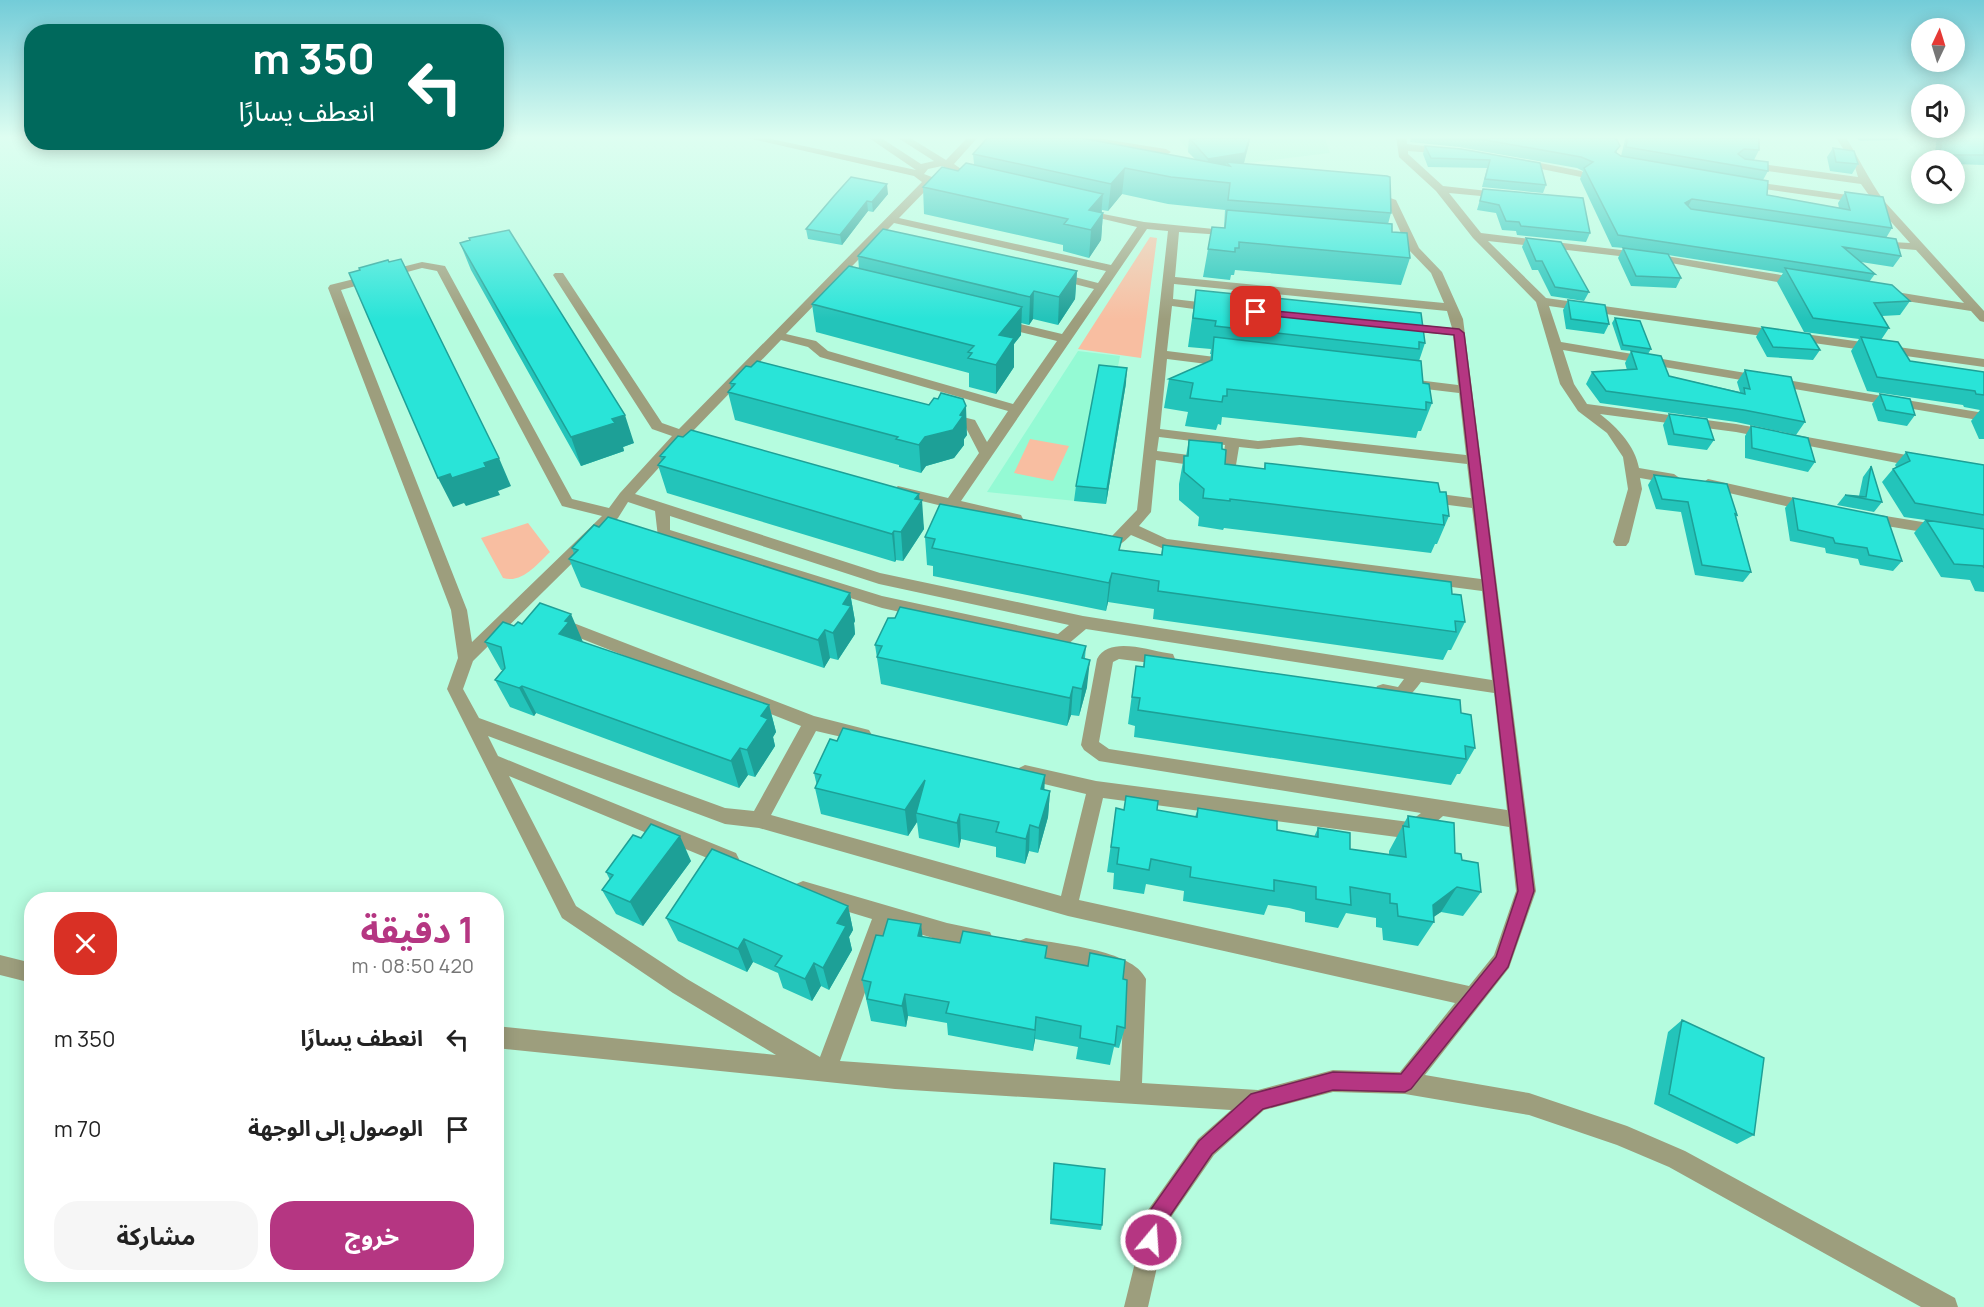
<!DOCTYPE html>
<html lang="ar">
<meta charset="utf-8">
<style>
:root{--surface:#fff;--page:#f6f6f6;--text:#222;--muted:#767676;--accent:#b53682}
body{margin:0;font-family:Manrope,"Noto Sans Arabic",sans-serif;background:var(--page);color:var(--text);direction:rtl;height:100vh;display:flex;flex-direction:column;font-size:22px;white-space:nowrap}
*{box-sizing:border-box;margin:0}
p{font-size:20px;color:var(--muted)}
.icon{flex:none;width:33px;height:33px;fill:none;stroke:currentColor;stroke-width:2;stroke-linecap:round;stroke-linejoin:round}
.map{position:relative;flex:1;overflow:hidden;direction:ltr}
.drawer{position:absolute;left:24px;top:892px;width:480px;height:390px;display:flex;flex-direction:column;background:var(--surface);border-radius:24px;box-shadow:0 3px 15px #0003;direction:rtl}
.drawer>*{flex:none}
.hud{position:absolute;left:24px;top:24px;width:480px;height:126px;border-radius:24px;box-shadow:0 3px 15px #0003;direction:rtl;background:#00695c;color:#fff;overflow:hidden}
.needle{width:39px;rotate:4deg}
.tools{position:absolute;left:1911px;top:18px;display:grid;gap:12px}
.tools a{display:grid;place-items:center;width:54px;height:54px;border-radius:50%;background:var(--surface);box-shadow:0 3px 15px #0003;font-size:30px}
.pin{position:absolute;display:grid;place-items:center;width:51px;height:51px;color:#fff;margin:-26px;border-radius:12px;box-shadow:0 3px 9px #0006}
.me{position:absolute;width:66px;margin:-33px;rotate:18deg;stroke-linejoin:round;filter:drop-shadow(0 0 4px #0008)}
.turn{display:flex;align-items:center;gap:21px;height:126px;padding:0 30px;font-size:27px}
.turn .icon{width:78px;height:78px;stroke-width:2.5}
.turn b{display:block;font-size:42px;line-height:51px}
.round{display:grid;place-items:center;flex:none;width:63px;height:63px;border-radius:24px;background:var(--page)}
.overview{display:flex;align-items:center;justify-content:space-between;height:102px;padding:0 30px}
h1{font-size:36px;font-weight:700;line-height:45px;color:var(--accent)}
.button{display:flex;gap:12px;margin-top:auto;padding:12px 30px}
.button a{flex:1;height:69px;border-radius:24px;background:var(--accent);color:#fff;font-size:24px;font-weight:700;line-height:69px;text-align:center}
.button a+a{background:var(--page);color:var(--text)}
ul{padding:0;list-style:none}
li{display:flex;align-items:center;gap:18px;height:90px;padding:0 30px}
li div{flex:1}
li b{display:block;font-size:22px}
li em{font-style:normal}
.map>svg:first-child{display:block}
</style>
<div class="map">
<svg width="1984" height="1307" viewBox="0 0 1984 1307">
<rect width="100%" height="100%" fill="#b5fcdf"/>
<!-- built -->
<path fill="#94fad4" d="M1177,136H1324L1330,153L1222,166L1198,163Z
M1078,351L1120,356L1115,382L1126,383L1106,504L987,492Z"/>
<!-- green -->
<path fill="#f8bea1" d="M1150,237L1157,238L1141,358L1078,349Z
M1030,439L1069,446L1053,481L1014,473Z
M528,523L550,552C537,564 522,584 503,578L481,538Z"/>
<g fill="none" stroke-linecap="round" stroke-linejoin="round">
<!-- minor -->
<path fill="#9d9e7d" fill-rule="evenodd" d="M739,136H757L916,170L866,136H878L921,164L934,161L895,136H907L946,160L969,136H979L954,164L961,169L960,178L942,185H931L899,218L1111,265L1137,227L1078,213V209L1144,222L1234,231L1238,232V236L1179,232L1175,277L1444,303L1431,273L1408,249L1388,204L1365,194L1370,191L1396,200L1419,248L1442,272L1463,319L1536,891L1509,968L1425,1075L1529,1093L1627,1126L1685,1151L1955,1298L1958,1307H1921L1669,1167L1617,1145L1529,1115L1405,1094L1333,1092L1264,1110L1214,1155L1167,1223L1148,1307H1124L1148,1210L1198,1139L1231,1110L895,1089L496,1048V1026L776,1055L673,993L562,918L447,689L458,658L451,610L328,288L330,285L422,262L445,266L572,499L609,508L620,493L672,436L652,429L553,275L555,273H563L662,423L679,429L922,182L914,176ZM942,166L951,170V175L937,179L924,174L928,169ZM894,223L1106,271L1098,283L1055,272L1051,274V278L1094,289L1062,334L999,319L995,320L993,323L995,326L1057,341L1013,404L828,351L816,341L786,334ZM1147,229L1168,231L1137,510L1112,536L1099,533L1094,534L1091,538L1094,542C1113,547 1116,550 1131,535L1164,549L1482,591L1492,680L1083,616L880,573L635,494L684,440H695L697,437L691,433L781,340L808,347L820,357L1008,411L987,442L975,420L947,413L942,414L940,417L942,420L965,426L979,453L948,498L898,486L891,491L893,494L1016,524L1021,523L1023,519L1021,515L961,501ZM422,268L437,271L562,506L602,516L472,642L467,610L341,290ZM1174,284L1447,311L1452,328L1403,323L1397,327L1403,331L1453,335L1458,385L1409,379L1402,383L1409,387L1459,393L1466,455L1300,437L1258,441L1160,429L1167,359L1231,367L1237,363L1231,359L1167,351L1172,306L1216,312L1222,308L1216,304L1173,299ZM1159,437L1225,445L1222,465L1229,470L1236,465L1239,447L1258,449L1300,445L1467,464L1471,498L1425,492L1418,497L1425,502L1472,508L1481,579L1167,539L1139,526L1151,512L1156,460L1205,467L1212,462L1205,457L1157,451ZM628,502L655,511L658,537L882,608L1061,647L1067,645L1086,629L1404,679L1398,687L1383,684L1377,686L1375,691L1377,696C1403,704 1405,703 1421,682L1494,693L1507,810L1109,749L1099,742L1113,662L1119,659L1167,665L1173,664L1175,659L1173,654L1167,653C1147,650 1109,636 1097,659L1081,745L1084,750L1099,761L1421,813L1409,822L1096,781L1025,765L1019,768L1016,773L1019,778L1086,794L1061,896L771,815L816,731L863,742L869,740L872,735L869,730L814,716L558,617L552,619L550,623L552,627L801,726L754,811L725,808L479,718L463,689L473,661L618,518ZM670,516L879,584L1069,625L1058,634L882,596L670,530ZM488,736L725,824L759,828L1068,916L1455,1003L1400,1072L1333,1070L1258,1090L1142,1083L1146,979C1133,949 1056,944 1026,938L1019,941L1016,948L1019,955L1112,974L1125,984L1120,1081L840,1061L890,924C911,931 971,953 990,946L993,939L990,932L947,923L803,881L796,884L793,890L796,896L872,919L820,1057L687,979L576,906L509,776L729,867L736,865L739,859L736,853L498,756ZM1103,798L1412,839L1419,837L1443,816L1509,827L1516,891L1494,955L1469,986L1079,900Z
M1061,136H1084L1166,149L1171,152L1166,155L1066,139Z
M1396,136H1406L1407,144L1451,149L1452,151L1447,154L1408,151V154L1443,186L1506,193L1507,195L1502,198L1449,193L1481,233L1654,254L1799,278L1805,282L1799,286L1654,260L1488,241L1546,298L1984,359V367L1549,306L1561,342L1984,413V421L1563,350L1574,384L1587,404L1736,424L1923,458L1930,463L1923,468L1736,432L1600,414C1618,428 1635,446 1639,468L1674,474L1681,479L1674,484L1640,478L1642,489L1629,542L1626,546H1616L1613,542L1628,489L1623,457L1607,433L1578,411L1560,384L1536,302L1473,238L1436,191L1399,157Z
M1835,136H1845C1859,158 1869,180 1884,201L1984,311V322L1980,321L1971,311L1880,297V291L1884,290L1964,303L1916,250L1871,246V242L1875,241L1910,243L1876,205L1861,184L1746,168L1741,165L1746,162L1858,177L1855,167Z
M1520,159L1581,171L1586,174L1581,177L1516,164L1515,162Z
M1747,181L1862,197L1867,200L1862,203L1743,186V182Z
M1708,479L1812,502L1819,507L1812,512L1703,487L1701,484Z
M1867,513L1984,532V542L1862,522L1860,518Z
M0,955L32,963V983L0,975Z"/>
</g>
<!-- wall -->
<path fill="#23c4ba" d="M1189,136H1251L1244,163L1391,213L1388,224L1392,232L1410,258L1401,285L1235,270L1234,275H1231L1230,280L1203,277L1212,227L1224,228L1225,210L1168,204L1122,194L1108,211L1102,210V213H1103L1101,240L1089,258L1063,251V245L924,214L923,187L974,164L973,154L1195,159L1188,152Z
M1411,136H1615L1617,153L1621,156L1626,136H1759V150L1754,160L1768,171L1763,180L1767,195L1839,208L1838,203L1845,192L1892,228L1886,238L1901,256L1893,267L1861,262L1875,274L1869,282L1910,301L1900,315L1882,316L1889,328L1881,340L1910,361L1984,372V439H1979L1971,421L1980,410L1964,407L1963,405L1867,391L1851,351L1859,339L1804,332L1777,282L1783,273L1668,255L1681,278L1676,288L1631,286L1618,258L1623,248H1624L1612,247L1580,179L1583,171L1577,168L1459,147L1410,142Z
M1853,136H1900L1898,140L1860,141Z
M1937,136H1984V165L1954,164V160H1934Z
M1425,146L1540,163L1546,185L1543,193L1482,187L1487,168L1428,167L1423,154Z
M1833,148L1858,164L1852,174L1830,171L1827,157Z
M1483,189L1590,233L1586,242L1517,235L1516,231L1502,230L1496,213L1477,210Z
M888,194L873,212L868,211L842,245L808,239L806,229L834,196Z
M1526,238L1589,292L1584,301L1551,296L1538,270H1532L1522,247Z
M460,243L634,443L623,447L624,451L581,466L471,270Z
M858,256L1077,271L1075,299L1058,325L1033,319L1029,325L1021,323V335L1014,344V367L996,394L969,387V373L816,332L812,304L859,269Z
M1196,290L1425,343L1419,361L1423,383L1432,403L1421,431H1418L1416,438L1222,417L1221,425L1218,424L1216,430L1185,426L1188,412L1164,408L1169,379L1210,361L1211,354H1210L1211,349L1188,347Z
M1568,300L1609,324L1604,334L1566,329L1563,310Z
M1615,318L1651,349L1648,354L1669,376L1740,392L1737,382L1745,370L1805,422L1796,435L1736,422L1600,403L1586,384L1592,372L1627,370L1625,363L1631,351L1621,350L1612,323Z
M1762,327L1820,350L1813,360L1767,357L1756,337Z
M730,383L967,435L964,439V445L954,458L926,466L921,473L899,467V465L735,420L728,392L731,388Z
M1126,383L1106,504L1074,501L1076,486Z
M1880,394L1915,415L1907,426L1878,421L1872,404Z
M1669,414L1714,440L1707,450L1668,445L1663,425Z
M1751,426L1815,462L1808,472L1745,458V436Z
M1189,440L1222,449L1225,464L1264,469L1265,463L1440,492L1449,516L1437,544H1435L1431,553L1224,528L1223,530L1198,526L1199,517L1179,500V484L1184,456H1186Z
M1906,452L1984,465V592L1975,591L1970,580L1941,577L1914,533L1925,520L1904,517L1882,482L1893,469L1896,467L1895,465Z
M660,456L919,500L924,529L903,561L896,560L895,562L667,493L658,465L661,461Z
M1871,466L1882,502L1874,512L1837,505L1845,495L1859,496L1863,477Z
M1654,475L1737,515L1736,517L1751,572L1743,582L1695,575L1681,512L1656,509L1648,485Z
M1793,498L1902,561L1893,571L1860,565L1858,559L1826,553L1825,548L1790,541L1785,508Z
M925,537L1121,550L1161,555L1163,545L1452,594L1465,622L1451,650H1448L1443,660L1153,619L1154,609L1108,602L1106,611L933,576V566L927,565Z
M572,548L850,593L855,621L854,623L855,634L838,660L830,658L824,668L581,587L569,559L574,554Z
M514,626L583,642L769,705L776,732L773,737L775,746L755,777L748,775L739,788L536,713L534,716L510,707L495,680L503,670H501L485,642Z
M875,645L1086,646L1085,658L1087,687L1079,716L1071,715L1067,726L881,684Z
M1145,655L1461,713L1475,748L1460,774H1457L1451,785L1134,737L1135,726L1128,724L1132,694L1136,666L1143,667Z
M814,773L1044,790L1050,791L1048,817L1038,853L1029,851L1025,864L996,857V847L961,839L959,848L919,838L917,822L908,836L821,814L815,788L817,786Z
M1126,796L1157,810L1195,817L1198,808L1277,830L1314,837L1318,828L1350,849L1389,855V851L1408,816L1455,853L1462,860L1481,892L1463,916L1441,912L1434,916V922L1418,946L1383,940L1382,928L1376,927V918L1346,913L1338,928L1305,922V912L1289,908L1268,905L1264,915L1183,901L1184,891L1146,884L1144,894L1113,889L1114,873L1107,872L1116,808L1124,810Z
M641,838L691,861L643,926L616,914L602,890L610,880L606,872Z
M848,906L853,930L849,937L852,950L829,990L821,986L812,1001L783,988L778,973L753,962L747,972L678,941L666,918Z
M883,936L922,937L960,943L1047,946L1046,958L1123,979L1125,1028L1119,1048L1114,1047L1110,1065L1076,1059L1078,1047L1035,1039L1033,1051L948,1035L947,1023L908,1016L906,1027L871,1021L862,980Z
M1682,1020L1754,1135L1737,1144L1654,1104L1668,1032Z
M1054,1163L1102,1225L1101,1230L1050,1224Z"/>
<!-- shaded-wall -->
<path fill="#1da097" d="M1251,136L1243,166H1230L1226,162L1225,169L1206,172L1208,159Z
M1125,168L1122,194L1108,211L1111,184Z
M887,184L888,194L873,212L872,202Z
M1103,194L1101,215L1103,213L1101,240L1089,258L1091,230L1089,210Z
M1692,199L1686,210L1685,203Z
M867,201L868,211L842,245L840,235Z
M1077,271L1075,299L1058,325L1059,297Z
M1034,291L1033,319L1029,325L1030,297Z
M1022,307L1021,335L1014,344V367L996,394V365L999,335Z
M1127,368L1126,383L1106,504L1107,489Z
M966,406L967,435L964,439V445L954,458L926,466L921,473L919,445L925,437L960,415Z
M625,415L634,443L623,447L624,451L581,466L571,437L612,419Z
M499,458L511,486L498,491L500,495L466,506L464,503L453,507L438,478Z
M919,494L920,504L922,500L924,529L903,561L901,532L915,499Z
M894,531L896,560L895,562L892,534Z
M1112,573L1108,602L1106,611L1109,583Z
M850,593L855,621L854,623L855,634L838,660L833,633L843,604Z
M571,614L583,642L559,634L565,621Z
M825,630L830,658L824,668L818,640Z
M1090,660L1087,687L1079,716L1082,689Z
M522,686L536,713L534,716L519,688Z
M1073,687L1071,715L1067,726L1070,698Z
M769,705L776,732L773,737L775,746L755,777L747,750L761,716Z
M740,748L748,775L739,788L731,761Z
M1045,775L1044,801L1041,789Z
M925,780L916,813L917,822L908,836L905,810Z
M1050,791L1048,817L1038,853L1039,828Z
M960,814L961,839L959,848L957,823Z
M1030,825L1029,851L1025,864L1026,839Z
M680,836L691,861L643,926L630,902Z
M1457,887L1441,912L1428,921L1433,905Z
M848,906L853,930L849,937L852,950L829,990L823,968L837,923Z
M921,924L924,948L918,936Z
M744,939L753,962L747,972L738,949Z
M814,963L821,986L812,1001L805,979Z
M905,994L908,1016L906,1027L902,1006Z
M1036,1017L1035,1039L1033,1051L1035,1030Z"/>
<!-- building -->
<path fill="#29e4d8" stroke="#1da097" stroke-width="1.5" d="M989,136H1071L1230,166L1226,162L1387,176L1390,177L1391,213L1228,200L1230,183L1171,177L1125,168L1111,184L973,154Z
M1190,136H1250L1245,153L1208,159L1190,139H1193Z
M1463,136H1615L1620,146L1615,152L1621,156L1768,181L1767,195L1850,210L1845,192L1883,197L1892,228L1692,199L1685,203L1691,209L1896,239L1901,256L1843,247L1875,274L1618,235L1584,168L1593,162L1581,157Z
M1628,136H1759V150L1744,149L1738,154L1745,159L1768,162V171L1626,147Z
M1942,136H1984V155H1940Z
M1425,146L1461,149L1540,163L1546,185L1485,179L1490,160L1431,158Z
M1833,148L1854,151L1858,164L1836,162Z
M966,163L1103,194L1089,210L1103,213L1091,230L1064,224L1068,219L923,187L942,167L958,171Z
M851,177L887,184L872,202L867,201L840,235L806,229L834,196Z
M1483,189L1583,198L1590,233L1521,226L1519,222L1506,221L1499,205L1480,201Z
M1227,210L1392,224V232L1407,233L1410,258L1239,242V248H1235V252L1208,249L1212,227L1225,228Z
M883,229L1077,271L1059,297L1034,291L1030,297L858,256Z
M509,230L625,415L612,419L615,423L571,437L460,243L470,240L469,238Z
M1526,238L1561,242L1589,292L1555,287L1542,261H1536Z
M1623,248L1668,254L1681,278L1636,276Z
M401,259L499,458L484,463L486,467L452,478L450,474L438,478L349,273L360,270L359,268L388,260L389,262Z
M849,266L1022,307L999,335L1014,338L996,365L968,358L972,353L968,352L974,346L812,304Z
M1785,268L1892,285L1910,301L1874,303L1889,328L1813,318Z
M1196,290L1421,313L1425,343L1419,342V349L1215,326L1216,321L1193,318Z
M1568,300L1605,305L1609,324L1571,319Z
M1615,318L1640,321L1651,349L1623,345Z
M1762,327L1810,334L1820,350L1773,347Z
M1214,337L1421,361L1423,383L1429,384L1432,403L1426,402V410L1227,389V396H1223L1222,402L1190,398L1193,383L1169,379L1212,360Z
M1861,337L1898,342L1910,361L1984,372V395L1976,394L1975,391L1877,377Z
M1631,351L1661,356L1669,376L1745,394L1744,388L1750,389L1745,370L1791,377L1805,422L1744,410L1606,391L1592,372L1637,369Z
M757,361L929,405L934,398L938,399L941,393L963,399L966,406L960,415L963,416L953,430L925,437L919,445L896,439L898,437L728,392L735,384L730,383L746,366L751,367Z
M1099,365L1127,368L1107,489L1076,486Z
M1880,394L1910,399L1915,415L1886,410Z
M1669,414L1707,419L1714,440L1674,434Z
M1751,426L1808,438L1815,462L1752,448Z
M691,430L919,494L915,499L922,500L901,532L894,531L892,534L658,465L665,457L660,456L678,436L683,437Z
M1189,440L1222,443V449L1226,450L1225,464L1265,469V463L1438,483L1440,492H1446L1449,516L1443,515L1444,525L1230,499V501L1203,498L1204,489L1184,472V456H1188Z
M1906,452L1984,465V515L1915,503L1893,469L1910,461Z
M1871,466L1882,502L1845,495L1866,497Z
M1654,475L1727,484L1737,515L1735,514L1751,572L1702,565L1688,502L1662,499Z
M1793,498L1887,517L1902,561L1869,555L1867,548L1835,543L1833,538L1798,530Z
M940,504L1122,538L1119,550L1162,555L1163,545L1451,582L1452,594L1461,595L1465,622L1455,621L1456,632L1158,591L1159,581L1112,573L1109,583L932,548L935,539L925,537Z
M608,517L850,593L843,604L851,606L833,633L825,630L818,640L569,559L578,550L572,548L594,525L599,527Z
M1926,520L1984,529V568L1983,566L1954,564Z
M540,603L571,614L565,621L569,622L559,634L769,705L761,716L768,719L747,750L740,748L731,761L522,686L519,688L495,680L505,668L501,647L485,642L503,622L514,626L518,622L522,624Z
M900,607L1086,646L1082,658L1090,660L1082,689L1073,687L1070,698L877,657L882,646L875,645L888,618H895Z
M1145,655L1460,700L1461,713L1471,715L1475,748L1465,746L1466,759L1138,710L1140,698L1132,697L1136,666L1144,667Z
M843,728L1045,775L1041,789L1050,791L1039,828L1030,825L1026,839L996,832L999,822L960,814L957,823L916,813L925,780L905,810L815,788L821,775L814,773L830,739L837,741Z
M1126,796L1158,801L1157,810L1197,817L1198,808L1277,821V830L1318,837V828L1350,833V849L1406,857L1403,826L1409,827L1408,816L1454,823L1455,853L1461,854L1462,860L1478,863L1481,892L1457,887L1433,905L1434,922L1398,916L1397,904L1390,903V894L1350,887L1351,905L1316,899V887L1299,884L1274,880V891L1190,877L1191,867L1151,859L1149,870L1117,864L1119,848L1111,847L1116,808L1124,810Z
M651,824L680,836L630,902L602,890L613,875L606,872L633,835L641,838Z
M712,849L848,906L837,923L846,926L823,968L814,963L805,979L775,966L782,956L744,939L738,949L666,918Z
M888,919L921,924L918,936L960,943L963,931L1047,946L1045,958L1088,966L1090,953L1125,960L1123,979L1127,980L1125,1028L1117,1026L1115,1045L1080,1038L1081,1026L1036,1017L1035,1030L946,1013L949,1002L905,994L902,1006L867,999L871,982L862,980L876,935L883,936Z
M1682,1020L1764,1058L1754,1135L1669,1094Z
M1054,1163L1105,1169L1102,1225L1051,1219Z"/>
<!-- sky -->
<linearGradient id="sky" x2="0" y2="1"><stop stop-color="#73ccd8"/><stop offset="0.43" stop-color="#defef1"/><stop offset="1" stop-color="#defef1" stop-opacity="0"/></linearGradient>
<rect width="1984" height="319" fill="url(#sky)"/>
<!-- route -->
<path fill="#b53682" stroke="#762354" stroke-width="1.5" d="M1256,309L1459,329L1464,333L1534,891L1508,967L1411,1089L1405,1092L1333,1090L1263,1109L1212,1154L1165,1223L1158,1248L1151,1250L1144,1248L1141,1240L1149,1212L1199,1141L1251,1094L1333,1072L1401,1074L1496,957L1518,891L1454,335L1253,314V310Z"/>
</svg>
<div class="tools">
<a><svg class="needle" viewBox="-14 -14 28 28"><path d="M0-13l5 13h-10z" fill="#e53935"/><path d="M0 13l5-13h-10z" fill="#767676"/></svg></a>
<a><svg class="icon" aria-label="sound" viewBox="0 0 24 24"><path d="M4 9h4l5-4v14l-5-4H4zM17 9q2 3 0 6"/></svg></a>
<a><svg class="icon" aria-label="search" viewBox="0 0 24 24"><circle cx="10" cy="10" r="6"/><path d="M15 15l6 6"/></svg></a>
</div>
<div class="pin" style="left:1256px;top:312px;background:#d93025"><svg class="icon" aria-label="arrive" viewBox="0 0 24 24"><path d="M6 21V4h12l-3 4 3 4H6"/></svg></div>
<svg class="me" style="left:1151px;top:1240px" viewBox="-20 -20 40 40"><circle r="17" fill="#b53682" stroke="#fff" stroke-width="3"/><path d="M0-11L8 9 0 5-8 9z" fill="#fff"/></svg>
<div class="hud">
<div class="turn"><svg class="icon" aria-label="left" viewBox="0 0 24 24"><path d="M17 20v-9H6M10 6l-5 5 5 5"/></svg><div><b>350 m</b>انعطف يسارًا</div></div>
</div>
<section class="drawer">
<div class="overview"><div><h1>1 دقيقة</h1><p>420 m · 08:50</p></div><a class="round" style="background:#d93025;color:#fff"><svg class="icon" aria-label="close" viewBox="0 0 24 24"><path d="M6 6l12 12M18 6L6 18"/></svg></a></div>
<ul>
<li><svg class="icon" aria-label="left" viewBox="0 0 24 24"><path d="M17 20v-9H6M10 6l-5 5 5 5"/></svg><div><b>انعطف يسارًا</b></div><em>350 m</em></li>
<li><svg class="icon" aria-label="arrive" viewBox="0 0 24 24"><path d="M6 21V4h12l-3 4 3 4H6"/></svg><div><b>الوصول إلى الوجهة</b></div><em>70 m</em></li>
</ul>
<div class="button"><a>خروج</a><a>مشاركة</a></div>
</section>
</div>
